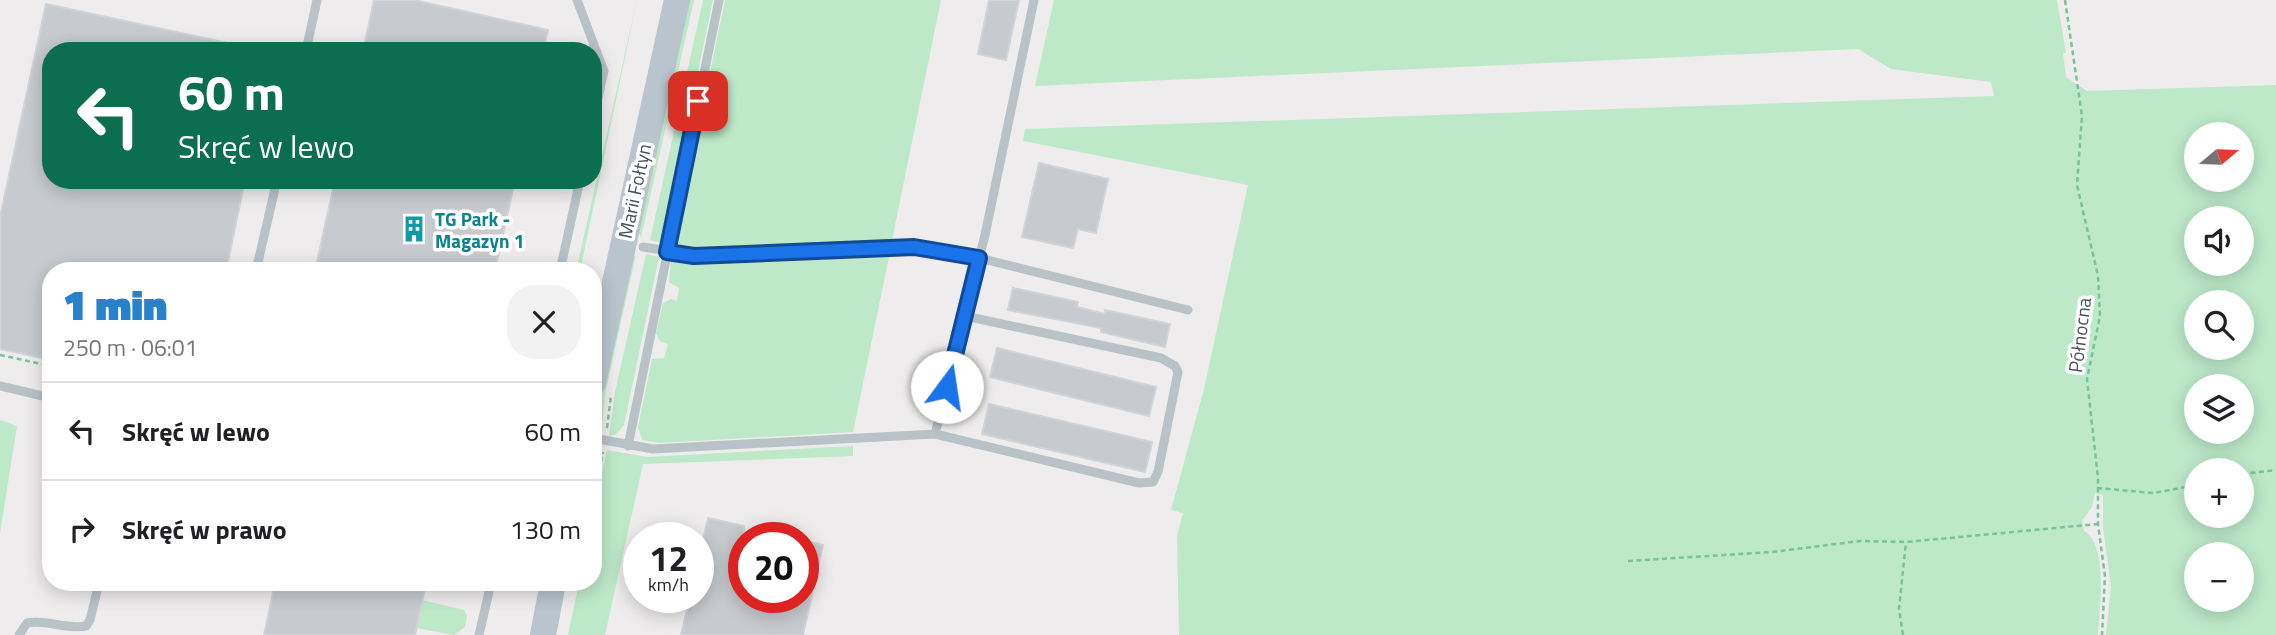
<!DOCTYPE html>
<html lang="pl">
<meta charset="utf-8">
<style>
:root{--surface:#fff;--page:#f2f2f2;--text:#202124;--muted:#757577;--line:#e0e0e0;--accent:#2981cb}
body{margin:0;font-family:"Titillium Web",sans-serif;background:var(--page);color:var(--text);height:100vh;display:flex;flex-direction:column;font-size:26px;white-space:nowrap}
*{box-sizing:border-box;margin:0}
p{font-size:23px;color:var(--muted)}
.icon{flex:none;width:38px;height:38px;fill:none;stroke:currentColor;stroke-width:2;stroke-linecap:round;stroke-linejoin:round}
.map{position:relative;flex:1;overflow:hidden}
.sheet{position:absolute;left:42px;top:262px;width:560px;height:329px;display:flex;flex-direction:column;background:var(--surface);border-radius:28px;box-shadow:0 4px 18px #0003}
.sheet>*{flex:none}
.banner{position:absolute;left:42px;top:42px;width:560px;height:147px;border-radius:28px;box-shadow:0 4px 18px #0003;background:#0b6e4f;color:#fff;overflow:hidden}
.needle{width:46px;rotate:71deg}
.buttons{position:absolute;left:2184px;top:122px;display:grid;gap:14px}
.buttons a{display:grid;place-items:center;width:70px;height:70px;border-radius:50%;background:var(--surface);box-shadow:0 4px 18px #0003;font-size:35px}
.speed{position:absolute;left:623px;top:522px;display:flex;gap:14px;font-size:35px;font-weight:700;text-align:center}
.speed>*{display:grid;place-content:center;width:91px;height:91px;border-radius:50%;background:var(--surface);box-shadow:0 4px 18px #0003;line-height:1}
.speed small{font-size:18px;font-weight:400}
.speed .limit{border:10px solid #d22;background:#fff;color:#111}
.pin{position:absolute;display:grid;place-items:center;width:60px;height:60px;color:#fff;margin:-30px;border-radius:14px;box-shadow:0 4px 10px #0006}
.me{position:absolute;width:77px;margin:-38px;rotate:14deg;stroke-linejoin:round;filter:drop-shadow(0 0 5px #0008)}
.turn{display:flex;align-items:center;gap:24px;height:147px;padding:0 21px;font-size:32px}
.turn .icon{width:91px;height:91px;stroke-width:2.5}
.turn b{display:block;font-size:49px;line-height:60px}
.round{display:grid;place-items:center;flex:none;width:74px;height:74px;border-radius:28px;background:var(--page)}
.summary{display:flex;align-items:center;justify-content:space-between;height:119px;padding:0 21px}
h1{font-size:42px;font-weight:800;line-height:52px;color:var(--accent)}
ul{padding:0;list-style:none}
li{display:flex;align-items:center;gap:21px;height:98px;padding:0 21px;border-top:2px solid var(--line)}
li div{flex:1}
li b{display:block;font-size:26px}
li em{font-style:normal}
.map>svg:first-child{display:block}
</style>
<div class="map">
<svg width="2276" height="635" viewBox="0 0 2276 635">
<rect width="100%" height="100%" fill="#eeecec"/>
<!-- green -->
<path fill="#bde9c9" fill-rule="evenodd" d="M637,0L580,271H576Z
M686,0H694L641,238L637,227Z
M703,0H713L662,243L650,240Z
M725,0H941L892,240L687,249L674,246L697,132L706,128L717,129L719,112L707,109L704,102Z
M1054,0H2057L2066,53H2063L2066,77L2087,91L2276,85V635H2106L2111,586L2103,528V495L2095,493L2092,507L2082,521L2084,531C2109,545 2099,610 2098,635H1179L1177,536L1183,513L1171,510L1204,389L1248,185L1023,141L1025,129L1994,96L1991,82L1891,69L1858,49L1035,86ZM2196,135H2242V180H2196ZM2196,219H2242V264H2196ZM2196,303H2242V348H2196ZM2196,387H2242V432H2196ZM2196,471H2242V516H2196ZM2196,555H2242V600H2196Z
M646,254L659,257L624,425L615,435L609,436L615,392Z
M636,255L605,394L601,434L595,424L596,411L626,264Z
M889,257L853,432L660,443L642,440L638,427L652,359L664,358L668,344L660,341L656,333L663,303L671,299L677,301L679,288L669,282L671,261L685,264Z
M0,420L17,426L0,533Z
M853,446V456L643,464L605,635H568L579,583H593V515L607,450L647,457Z
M422,600L464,610L467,616L465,627L454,635L416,628Z"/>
<!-- building -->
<path fill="#c7cace" stroke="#d0d3d7" stroke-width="2" d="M374,0H414L548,30L543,51H363Z
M989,0H1019L1006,60L978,54Z
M46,4L237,45L236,51H51V180H245L226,271H51V360L0,349V217Z
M1039,163L1108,179L1096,233L1078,229L1073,248L1022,237Z
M335,180H515L495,271H315Z
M1013,288L1078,302L1077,307L1105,314V310L1170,324L1165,347L1101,332V328L1008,310Z
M997,348L1156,387L1149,416L990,377Z
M989,404L1152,442L1145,472L982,434Z
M708,518L744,526V597H803V540L823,545L803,635H681L690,597H698V562Z
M275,583H426L415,635H264Z"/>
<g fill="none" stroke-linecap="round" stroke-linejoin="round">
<!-- path -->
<path stroke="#79c497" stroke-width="2.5" stroke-dasharray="5 3.5" stroke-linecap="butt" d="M2065,0L2082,116L2077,185L2098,276L2100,316L2087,379L2098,478V524L2105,576L2102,635
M0,355L51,366
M607,428L611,396
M2242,474L2276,470
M2097,488L2154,493L2196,485
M593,495L603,452
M1628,561L1772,552L1860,541L1906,542L2098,524
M1903,635L1899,609L1906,542"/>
<!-- lane -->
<path stroke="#b8c2c7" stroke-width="9" d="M577,0L604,71L593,120
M306,51L317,0
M643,247L694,255L914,247L979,258L1188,310
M256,271L277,180
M560,271L580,180
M0,386L51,398
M935,434L1139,483L1153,482L1158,472L1178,372L1175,366L1161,358L965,316
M593,438L653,449L935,434L985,235L1034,0
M628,446L719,0
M19,635L27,623C47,619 66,630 86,626L90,620L99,583
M479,635L491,583"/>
<!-- secondary -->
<path stroke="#b9c4cc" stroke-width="26" d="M593,383L677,0
M543,635L553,583"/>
</g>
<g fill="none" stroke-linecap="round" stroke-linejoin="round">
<!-- route casing -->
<g stroke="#114b97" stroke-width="18">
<path id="route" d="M698,101L667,252L694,256L914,247L979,258L947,387"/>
</g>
<!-- route -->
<use href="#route" stroke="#1a73e8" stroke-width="12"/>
</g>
<!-- icons -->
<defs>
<g id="building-bare" transform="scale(2.1)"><path d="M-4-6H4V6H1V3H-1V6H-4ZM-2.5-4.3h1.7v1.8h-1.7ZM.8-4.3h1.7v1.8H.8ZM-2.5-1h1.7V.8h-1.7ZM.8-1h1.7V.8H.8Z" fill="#0f9aa8" stroke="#fff" stroke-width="2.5" paint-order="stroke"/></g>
</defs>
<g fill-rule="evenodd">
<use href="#building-bare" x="414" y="229"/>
</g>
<g text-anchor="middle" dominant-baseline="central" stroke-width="7" stroke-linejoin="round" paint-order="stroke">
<!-- street labels -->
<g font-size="19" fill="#465157" stroke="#fff">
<text transform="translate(634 191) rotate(-78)">Marii Fołtyn</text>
<text transform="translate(2079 335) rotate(-83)">Północna</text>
</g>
<!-- culture labels -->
<g font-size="19" font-weight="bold" fill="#0d838f" stroke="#fff" text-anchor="start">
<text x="435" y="218">TG Park -<tspan x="435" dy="22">Magazyn 1</tspan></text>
</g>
</g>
</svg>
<div class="buttons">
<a><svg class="needle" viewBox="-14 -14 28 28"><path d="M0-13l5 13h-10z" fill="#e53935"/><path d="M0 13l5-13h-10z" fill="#757577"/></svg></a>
<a><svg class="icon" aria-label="sound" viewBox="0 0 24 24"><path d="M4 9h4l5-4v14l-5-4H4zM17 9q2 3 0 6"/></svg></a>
<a><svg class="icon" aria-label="search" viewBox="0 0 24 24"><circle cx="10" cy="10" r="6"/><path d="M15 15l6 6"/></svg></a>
<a><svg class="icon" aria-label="layers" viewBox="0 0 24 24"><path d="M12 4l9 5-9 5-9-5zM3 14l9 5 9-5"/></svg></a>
<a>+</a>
<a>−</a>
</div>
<div class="speed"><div>12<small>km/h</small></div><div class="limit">20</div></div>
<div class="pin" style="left:698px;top:101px;background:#d93025"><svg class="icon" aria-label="arrive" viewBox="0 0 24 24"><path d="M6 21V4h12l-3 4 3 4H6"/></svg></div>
<svg class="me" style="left:947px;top:387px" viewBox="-20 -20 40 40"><circle r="19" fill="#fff"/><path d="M0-13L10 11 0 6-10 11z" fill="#1a73e8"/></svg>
<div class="banner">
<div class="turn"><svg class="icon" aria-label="left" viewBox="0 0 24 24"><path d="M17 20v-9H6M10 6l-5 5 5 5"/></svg><div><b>60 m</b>Skręć w lewo</div></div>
</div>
<section class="sheet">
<div class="summary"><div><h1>1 min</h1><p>250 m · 06:01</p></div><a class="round"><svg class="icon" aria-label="close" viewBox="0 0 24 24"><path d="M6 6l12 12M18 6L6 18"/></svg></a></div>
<ul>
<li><svg class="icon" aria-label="left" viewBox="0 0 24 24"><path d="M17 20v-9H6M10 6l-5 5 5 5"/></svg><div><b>Skręć w lewo</b></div><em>60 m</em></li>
<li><svg class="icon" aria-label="right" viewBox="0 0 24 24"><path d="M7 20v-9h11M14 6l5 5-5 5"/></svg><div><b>Skręć w prawo</b></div><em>130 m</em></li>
</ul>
</section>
</div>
